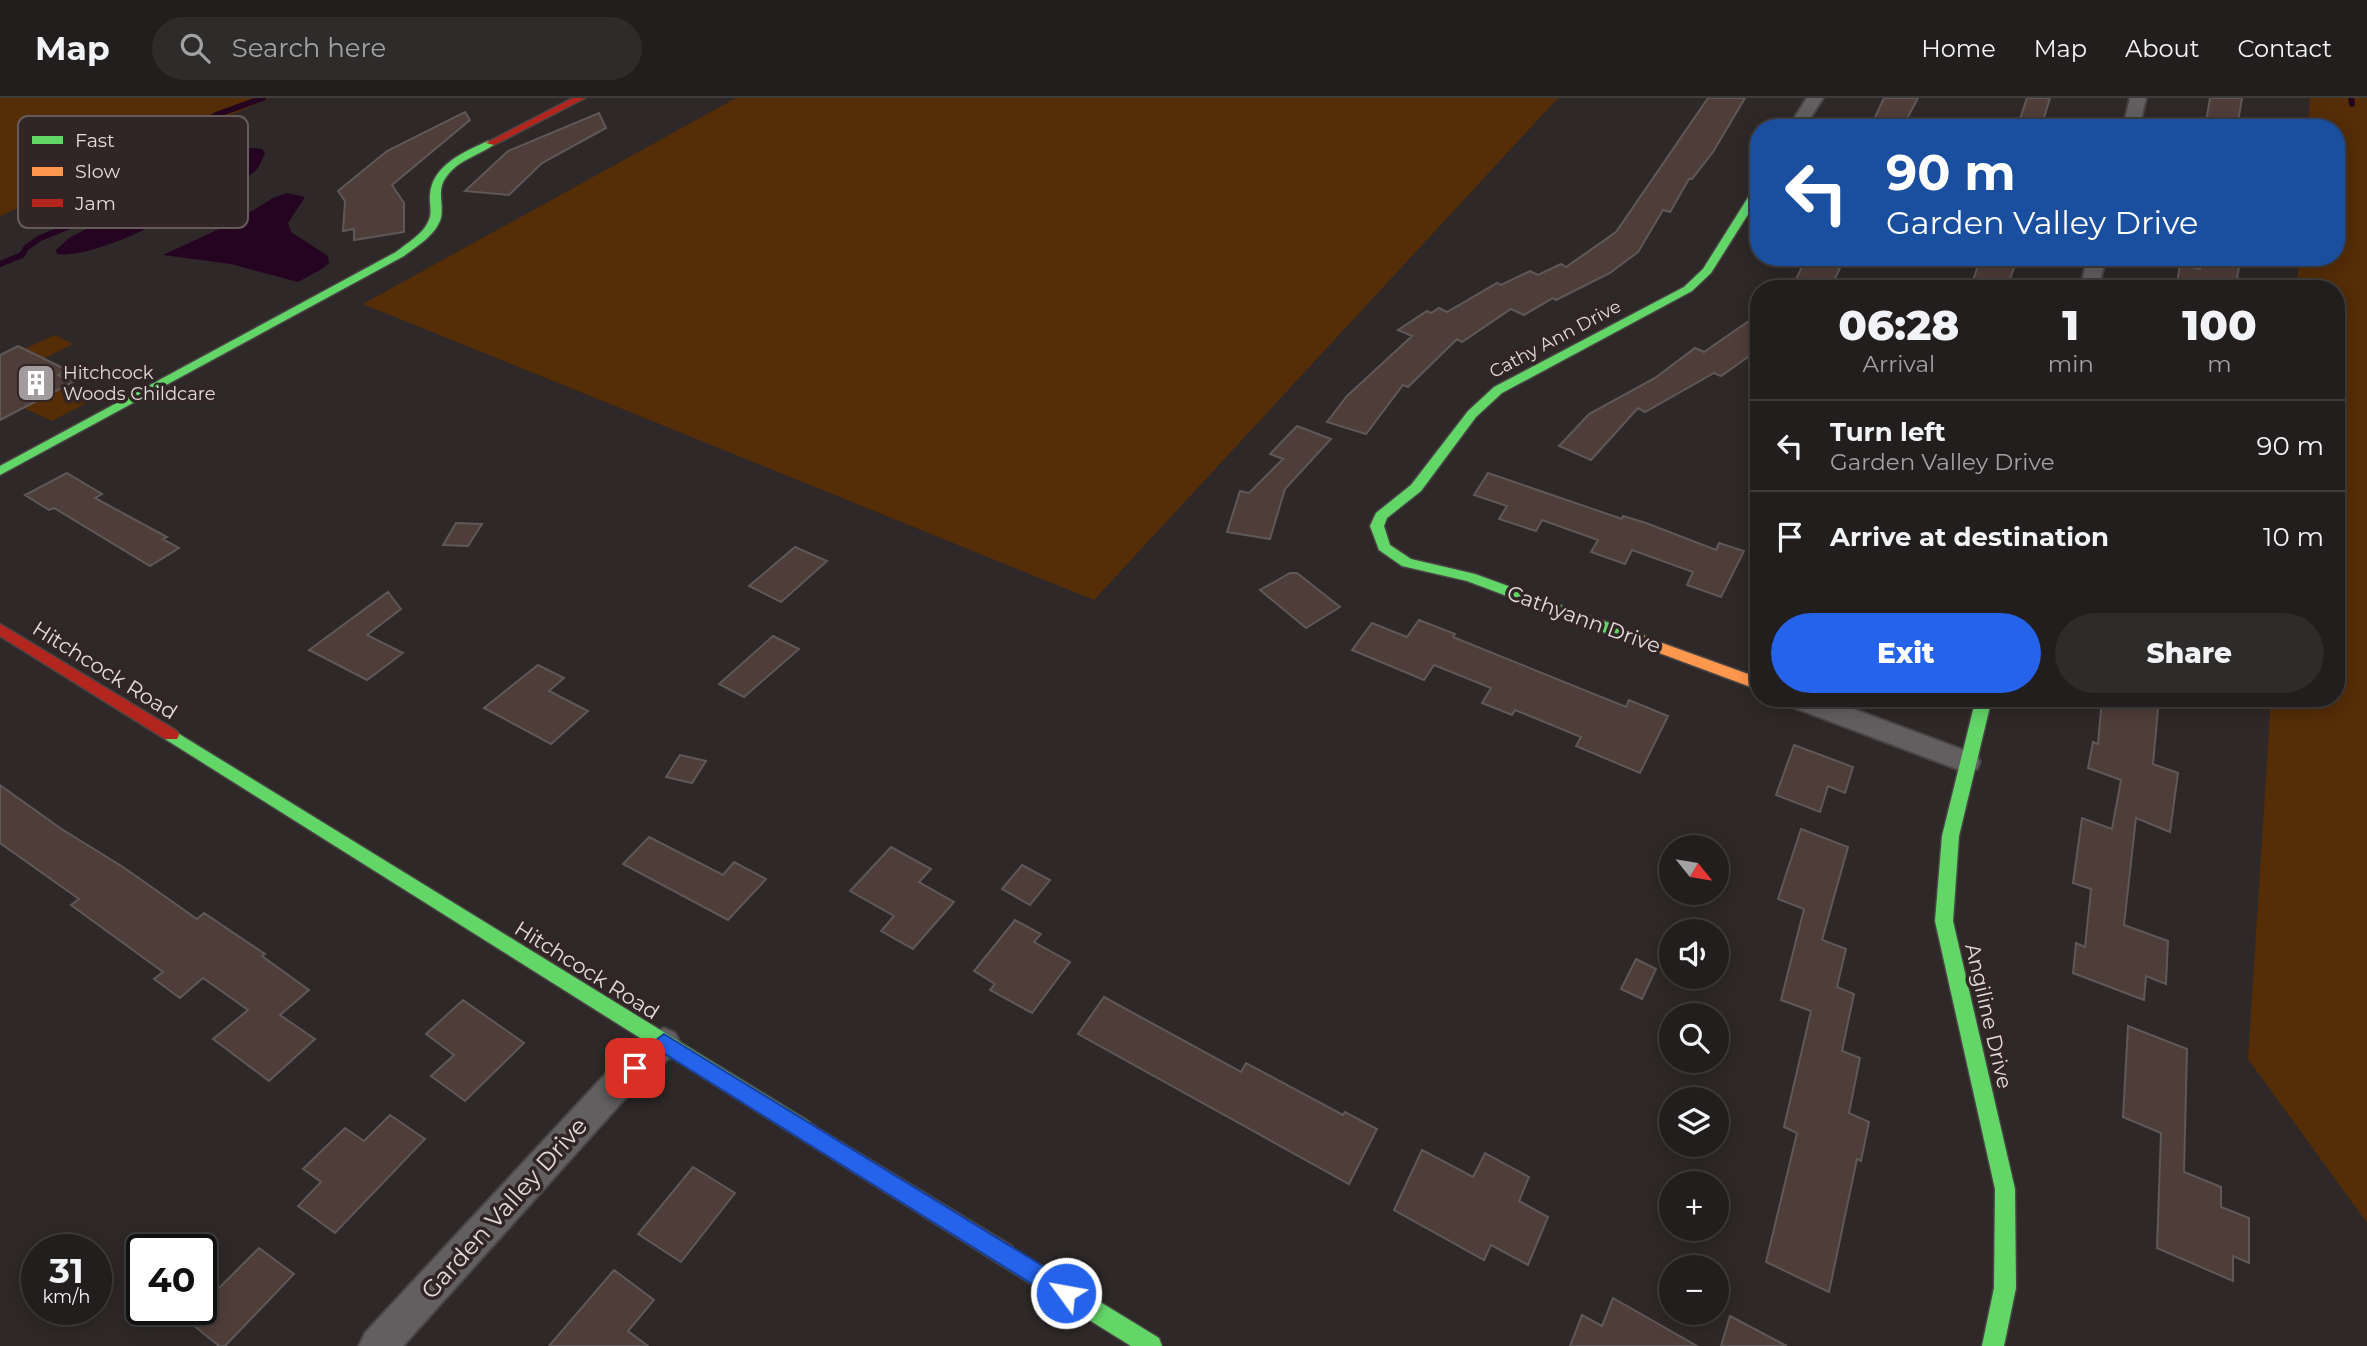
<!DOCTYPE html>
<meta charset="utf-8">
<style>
:root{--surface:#221e1e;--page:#2e2b2b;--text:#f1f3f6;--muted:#a2a2a4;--line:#3f3c3c;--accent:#2563eb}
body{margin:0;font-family:Montserrat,sans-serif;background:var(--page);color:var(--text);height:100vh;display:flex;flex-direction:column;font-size:26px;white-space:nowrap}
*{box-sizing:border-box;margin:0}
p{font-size:23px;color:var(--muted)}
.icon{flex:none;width:38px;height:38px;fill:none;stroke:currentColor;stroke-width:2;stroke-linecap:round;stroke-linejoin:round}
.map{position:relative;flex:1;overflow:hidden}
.details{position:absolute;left:1750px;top:182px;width:595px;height:427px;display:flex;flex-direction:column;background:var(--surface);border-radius:28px;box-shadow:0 4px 18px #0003,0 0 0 2px var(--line)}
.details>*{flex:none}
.banner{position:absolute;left:1750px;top:21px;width:595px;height:147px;border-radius:28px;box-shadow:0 4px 18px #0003,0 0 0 2px var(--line);background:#1a4fa0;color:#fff;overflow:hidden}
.needle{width:46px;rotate:120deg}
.controls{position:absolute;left:1659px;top:737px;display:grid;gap:14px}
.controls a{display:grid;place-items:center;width:70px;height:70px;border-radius:50%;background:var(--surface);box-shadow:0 4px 18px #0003,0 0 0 2px var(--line);font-size:35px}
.speed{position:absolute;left:21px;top:1136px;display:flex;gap:14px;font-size:35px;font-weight:700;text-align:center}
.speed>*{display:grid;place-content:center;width:91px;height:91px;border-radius:50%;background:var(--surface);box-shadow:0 4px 18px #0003,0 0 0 2px var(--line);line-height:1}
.speed small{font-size:18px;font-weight:400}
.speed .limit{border:4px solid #111;border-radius:10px;background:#fff;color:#111}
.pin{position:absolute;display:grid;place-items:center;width:60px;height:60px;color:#fff;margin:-30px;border-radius:14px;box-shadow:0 4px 10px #0006}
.me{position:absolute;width:77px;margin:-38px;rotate:302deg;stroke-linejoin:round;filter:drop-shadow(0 0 5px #0008)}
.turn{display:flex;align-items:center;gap:24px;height:147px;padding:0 21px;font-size:32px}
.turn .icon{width:91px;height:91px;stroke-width:2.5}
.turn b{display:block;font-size:49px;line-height:60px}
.eta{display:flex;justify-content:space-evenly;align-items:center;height:119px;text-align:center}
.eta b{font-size:42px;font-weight:800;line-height:49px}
.action{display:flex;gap:14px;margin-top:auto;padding:14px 21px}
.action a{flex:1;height:80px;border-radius:42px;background:var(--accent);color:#fff;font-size:28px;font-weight:800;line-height:80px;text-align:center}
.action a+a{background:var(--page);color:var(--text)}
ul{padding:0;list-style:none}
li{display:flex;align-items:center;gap:21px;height:91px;padding:0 21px;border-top:2px solid var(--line)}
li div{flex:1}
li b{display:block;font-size:26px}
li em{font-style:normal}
header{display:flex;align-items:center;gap:42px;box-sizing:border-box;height:98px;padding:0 35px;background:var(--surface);border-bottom:2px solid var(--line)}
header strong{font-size:33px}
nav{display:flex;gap:38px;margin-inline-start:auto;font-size:24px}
.search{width:490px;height:63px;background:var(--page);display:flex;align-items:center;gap:18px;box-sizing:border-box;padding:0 24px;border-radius:38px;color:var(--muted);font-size:26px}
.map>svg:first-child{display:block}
</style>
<header>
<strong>Map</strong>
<div class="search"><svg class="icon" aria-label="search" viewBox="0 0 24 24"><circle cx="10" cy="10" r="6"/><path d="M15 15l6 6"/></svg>Search here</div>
<nav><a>Home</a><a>Map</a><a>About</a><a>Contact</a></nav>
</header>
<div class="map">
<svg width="2367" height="1248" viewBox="0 0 2367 1248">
<rect width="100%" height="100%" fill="#2e2828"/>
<!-- green -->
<path fill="#552d07" d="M0,0H270L0,118Z
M736,0H1558L1094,502L363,206Z
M2310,0H2367V1125L2248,961L2271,600H2336V191H2297L2299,159H2336V30H2308Z
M55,237L73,246L43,261L24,251Z
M70,286L92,302L52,323L24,310Z"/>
<!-- water -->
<path fill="#250422" d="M252,50L262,51L265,55C257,73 259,71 243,82C201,103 100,162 57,156L56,152L69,140L164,90L206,60L223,54Z
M287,95L305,99L288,125L291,134L328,158L329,165L322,171L298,184L231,166L163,157L234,124L273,100Z"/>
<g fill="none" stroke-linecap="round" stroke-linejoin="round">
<!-- stream -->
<path stroke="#250422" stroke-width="6" d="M2351,0L2352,6
M0,166L22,157L26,150L40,140L93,119L178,75L185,70L180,44L216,17L263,0"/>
</g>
<!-- building -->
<path fill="#4f3d39" stroke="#5e5958" stroke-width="2" d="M1708,0H1745L1713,54L1692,81H1689L1670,114L1663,112L1638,154L1610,175L1556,202L1553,200L1524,217L1511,211L1462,244L1457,241L1408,289L1403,287L1366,336L1327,324L1347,298L1412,238L1398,232L1427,213L1431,215L1439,210L1447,214L1497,185L1501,187L1530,173L1538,177L1561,166L1566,169L1616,134Z
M1884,0H1918L1902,30H1870Z
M2027,0H2050L2041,30H2017Z
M2210,0H2242L2237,30H2205Z
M465,14L470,22L392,87L404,105V134L354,142V131L343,133L345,103L338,93L387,53Z
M599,15L606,30L542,65L509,97L465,93L508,53Z
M1807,159L1842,166L1830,191H1791Z
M1981,159H2018L2006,191H1970Z
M2202,159L2240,165L2237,180L2245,182L2244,191H2176L2180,166L2200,171Z
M1759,216V251L1721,278L1714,275L1645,314L1638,310L1591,362L1559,348L1589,316L1655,280L1695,250L1704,254Z
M18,248L67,272L58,277L73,284L0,322V257Z
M1297,328L1331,341L1285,391L1270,441L1227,434L1240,393L1249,395L1283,361L1270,356Z
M67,375L102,396L95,400L167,439L163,441L179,450L150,468L54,410L49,412L25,397Z
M1488,375L1622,421L1623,418L1646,425L1716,452L1719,445L1744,453L1721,499L1687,487L1693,474L1632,452L1625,466L1591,454L1598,442L1542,422L1536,433L1499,421L1507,408L1474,397Z
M456,425L482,426L468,448L443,447Z
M795,449L827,463L781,504L749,488Z
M1290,475H1297L1340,509L1306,530L1260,492Z
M388,494L401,511L367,537L403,555L367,582L309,552Z
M1419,522L1455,536L1453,539L1626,609L1629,602L1668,618L1640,675L1576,648L1581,639L1515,612L1512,617L1482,605L1491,590L1434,567L1424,582L1352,552L1372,525L1407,539Z
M773,538L799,551L744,599L719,586Z
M538,567L564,580L549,593L588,613L551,646L484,610Z
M2102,600H2159L2153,666L2178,675L2170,734L2136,720L2124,827L2168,843L2166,886L2146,878L2144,902L2073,875L2076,845L2085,849L2091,791L2073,785L2082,720L2112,731L2121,682L2088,670L2093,644L2098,646Z
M1794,647L1853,669L1845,695L1828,688L1820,714L1776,697Z
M680,657L706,663L692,685L666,679Z
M0,687L60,730L123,769L197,821L204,815L265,856L262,858L309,892L280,917L315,941L269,983L213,941L248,912L203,880L180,900L154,881L163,874L71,807L79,801L0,745Z
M1801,731L1848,749L1822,842L1846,851L1837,889L1854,896L1842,953L1860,960L1849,1015L1869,1024L1861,1063L1857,1061L1829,1194L1766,1164L1797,1035L1784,1029L1811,913L1781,902L1804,811L1778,801Z
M649,739L723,777L734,764L766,781L728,822L623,766Z
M891,749L931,771L919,784L954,804L913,851L881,833L894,818L850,793Z
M1022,767L1050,782L1030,807L1002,791Z
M1015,822L1041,836L1034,844L1070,864L1032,915L990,892L995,886L974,873Z
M1636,861L1656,871L1642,901L1621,891Z
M1104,899L1241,974L1246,965L1343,1017L1345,1014L1377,1031L1349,1086L1078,936Z
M463,902L524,945L465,1003L431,978L454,957L426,936Z
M2128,928L2187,951L2184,1074L2221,1089V1109L2249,1120V1165L2233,1158V1183L2157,1150L2161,1035L2123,1019Z
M390,1017L425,1041L335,1135L298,1108L321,1084L303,1071L345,1030L364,1043Z
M1422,1052L1473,1079L1485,1055L1529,1079L1519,1103L1548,1119L1528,1167L1491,1147L1484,1162L1394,1112Z
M693,1069L735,1095L681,1164L638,1136Z
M259,1150L294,1176L225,1248H219L187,1222L201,1211V1208Z
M614,1172L654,1202L628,1233L648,1248H549Z
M1613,1200L1697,1248H1570L1582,1217L1602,1228Z
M1730,1218L1787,1248H1721Z"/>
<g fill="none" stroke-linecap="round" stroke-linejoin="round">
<!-- street casing -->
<g stroke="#4a4545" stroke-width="4">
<path id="street" d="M1807,0H1823L1804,30H1788Z
M2130,0H2146L2139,30H2123Z
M2088,159H2106L2098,191H2080Z
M1783,600H1824L1977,657L1980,664L1977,671L1967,674L1957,671L1787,607Z
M664,930L675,935L680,945L675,955L631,994L403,1248H359L365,1235L609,972L653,935Z"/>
</g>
<!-- fast casing -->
<g stroke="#4a4545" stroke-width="3">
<path id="fast" d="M488,43L496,45C481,57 459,61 447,78C436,91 444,105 441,120C436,137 417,148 404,158L0,377V368L396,154C407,145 422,137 428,124C433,115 429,106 430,97C432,67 464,54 488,43Z
M1759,87V99L1711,175L1692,193L1502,295L1476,319L1421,393L1387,420L1384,428L1390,447L1411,461L1475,476L1645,538L1647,542L1645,546H1635L1467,483L1402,468L1379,452L1370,428L1376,415L1411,387L1468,313L1494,289L1684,189L1703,171L1754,90Z
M1976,600H1992L1959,738L1953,823L2015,1091L2016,1190L2004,1248H1982L1994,1190L1995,1091L1935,823L1942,738Z
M171,631L810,1024L813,1031L810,1038L803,1041L796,1038L165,641L163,637L165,633Z
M1004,1145L1159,1240L1162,1248H1131L996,1164L993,1156L996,1148Z"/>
</g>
<!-- slow casing -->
<g stroke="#4a4545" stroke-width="3">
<path id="slow" d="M1640,537L1759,580V592L1635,546L1633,542L1635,538Z"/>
</g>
<!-- jam casing -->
<g stroke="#4a4545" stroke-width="3">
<path id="jam" d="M573,0H585L494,47L486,45Z
M0,526L177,633L179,637L177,641H165L0,538Z
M803,1021L1012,1148L1015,1156L1012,1164L1004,1167L996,1164L796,1038L793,1031L796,1024Z"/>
</g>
<!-- street -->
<use href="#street" fill="#625f60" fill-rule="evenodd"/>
<!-- fast -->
<use href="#fast" fill="#63d668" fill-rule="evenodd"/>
<!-- slow -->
<use href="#slow" fill="#ff974d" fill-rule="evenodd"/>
<!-- jam -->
<use href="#jam" fill="#b3261e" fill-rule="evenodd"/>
</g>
<!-- route -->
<path fill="#2563eb" stroke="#184099" stroke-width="2" d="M664,936L1074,1187L1077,1195L1074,1203L1066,1206L1059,1203L665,956L635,979L628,977L625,970L628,964Z"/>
<!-- icons -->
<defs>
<g id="building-square" transform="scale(2.0125)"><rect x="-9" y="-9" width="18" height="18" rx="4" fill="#a39c9c" stroke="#312526"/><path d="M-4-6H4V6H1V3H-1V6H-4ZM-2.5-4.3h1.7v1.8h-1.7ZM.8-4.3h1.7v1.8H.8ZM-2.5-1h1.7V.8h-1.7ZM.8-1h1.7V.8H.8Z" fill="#fff"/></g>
</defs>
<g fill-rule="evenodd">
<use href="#building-square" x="36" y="285"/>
</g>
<g text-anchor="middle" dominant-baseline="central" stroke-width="7" stroke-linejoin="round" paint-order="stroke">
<!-- far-street labels -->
<g font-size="18" fill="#e2dadb" stroke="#312526">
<text transform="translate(1555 241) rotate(-28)">Cathy Ann Drive</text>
</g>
<!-- far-poi labels -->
<g font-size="18" fill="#e2dadb" stroke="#312526" text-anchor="start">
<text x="63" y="275">Hitchcock<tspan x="63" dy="21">Woods Childcare</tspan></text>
</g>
<!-- street labels -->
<g font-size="21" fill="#e2dadb" stroke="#312526">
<text transform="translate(1584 521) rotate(20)">Cathyann Drive</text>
<text transform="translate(105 572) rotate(32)">Hitchcock Road</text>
<text transform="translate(587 872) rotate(32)">Hitchcock Road</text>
<text transform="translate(1989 918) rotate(77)">Angiline Drive</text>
</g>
<!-- near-street labels -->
<g font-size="24" fill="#e2dadb" stroke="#312526">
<text transform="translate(504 1110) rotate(-48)">Garden Valley Drive</text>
</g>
</g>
<!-- legend -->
<rect x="18" y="18" width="230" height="112" rx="10" fill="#312526" stroke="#665b5c" stroke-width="2"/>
<rect x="32" y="38" width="31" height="8" fill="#63d668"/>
<rect x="32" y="69" width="31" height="9" fill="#ff974d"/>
<rect x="32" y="101" width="31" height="8" fill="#b3261e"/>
<g font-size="19" fill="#e2dadb">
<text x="75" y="49">Fast</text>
<text x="75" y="80">Slow</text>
<text x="75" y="112">Jam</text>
</g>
</svg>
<div class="controls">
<a><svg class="needle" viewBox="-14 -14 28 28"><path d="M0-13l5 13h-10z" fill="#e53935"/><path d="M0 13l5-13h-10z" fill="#a2a2a4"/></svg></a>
<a><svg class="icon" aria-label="sound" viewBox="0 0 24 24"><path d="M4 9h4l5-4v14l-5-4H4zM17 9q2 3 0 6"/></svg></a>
<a><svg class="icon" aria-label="search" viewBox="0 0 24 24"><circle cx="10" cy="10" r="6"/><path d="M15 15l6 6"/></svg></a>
<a><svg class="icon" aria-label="layers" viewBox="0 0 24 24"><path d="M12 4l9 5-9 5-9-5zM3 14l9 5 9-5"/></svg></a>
<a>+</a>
<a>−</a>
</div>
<div class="speed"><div>31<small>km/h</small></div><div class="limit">40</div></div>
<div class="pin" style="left:635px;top:970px;background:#d93025"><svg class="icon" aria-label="arrive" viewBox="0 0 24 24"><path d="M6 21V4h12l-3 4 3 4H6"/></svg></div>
<svg class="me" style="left:1066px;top:1195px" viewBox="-20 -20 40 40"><circle r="17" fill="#2563eb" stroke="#fff" stroke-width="3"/><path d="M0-11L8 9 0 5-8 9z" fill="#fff"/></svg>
<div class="banner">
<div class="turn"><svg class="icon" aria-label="left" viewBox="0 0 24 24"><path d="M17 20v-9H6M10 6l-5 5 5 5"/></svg><div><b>90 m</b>Garden Valley Drive</div></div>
</div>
<section class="details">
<div class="eta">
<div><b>06:28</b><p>Arrival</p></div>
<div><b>1</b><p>min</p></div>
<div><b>100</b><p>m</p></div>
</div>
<ul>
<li><svg class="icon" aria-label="left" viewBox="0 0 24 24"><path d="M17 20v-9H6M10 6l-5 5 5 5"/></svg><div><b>Turn left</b><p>Garden Valley Drive</p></div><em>90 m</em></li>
<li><svg class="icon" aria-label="arrive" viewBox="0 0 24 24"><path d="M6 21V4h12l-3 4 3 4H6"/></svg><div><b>Arrive at destination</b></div><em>10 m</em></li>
</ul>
<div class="action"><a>Exit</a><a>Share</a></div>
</section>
</div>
